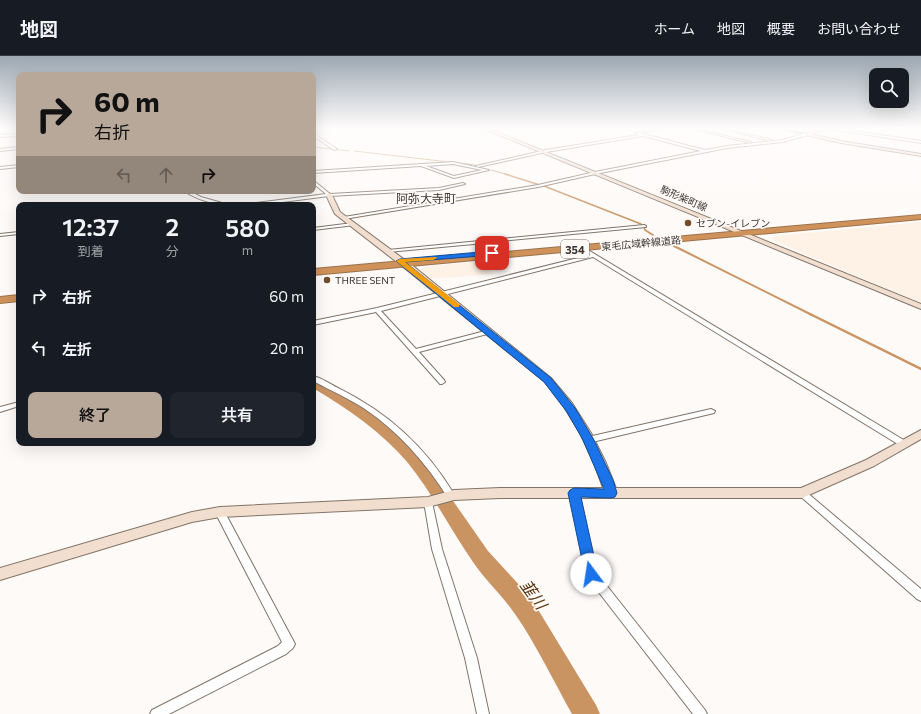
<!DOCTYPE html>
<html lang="ja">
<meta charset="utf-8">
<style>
:root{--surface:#171b24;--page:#20242c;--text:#f1f3f6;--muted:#9ea1a6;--line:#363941;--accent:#b8a89a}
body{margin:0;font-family:Commissioner,"Noto Sans JP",sans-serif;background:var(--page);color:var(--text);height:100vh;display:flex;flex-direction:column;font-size:15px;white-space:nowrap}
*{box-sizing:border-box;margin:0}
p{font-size:13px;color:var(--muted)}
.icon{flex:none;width:22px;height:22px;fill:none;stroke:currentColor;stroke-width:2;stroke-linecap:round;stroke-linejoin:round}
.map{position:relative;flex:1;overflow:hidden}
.sheet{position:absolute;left:16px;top:146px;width:300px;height:244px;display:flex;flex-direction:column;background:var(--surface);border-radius:8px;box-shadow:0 4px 16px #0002}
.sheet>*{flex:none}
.top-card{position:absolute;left:16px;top:16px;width:300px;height:122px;border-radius:8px;box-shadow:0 4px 16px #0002;background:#b8a89a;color:#111;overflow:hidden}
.fabs{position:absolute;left:869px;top:12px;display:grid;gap:8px}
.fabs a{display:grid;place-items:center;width:40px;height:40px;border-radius:8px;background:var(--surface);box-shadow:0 4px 16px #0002;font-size:20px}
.pin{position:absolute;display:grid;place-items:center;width:34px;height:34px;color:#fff;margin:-17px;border-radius:8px;box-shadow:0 2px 6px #0006}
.me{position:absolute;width:44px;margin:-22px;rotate:346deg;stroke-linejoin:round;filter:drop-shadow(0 0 3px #0008)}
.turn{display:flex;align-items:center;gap:14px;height:84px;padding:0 12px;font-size:18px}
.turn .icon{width:52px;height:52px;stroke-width:2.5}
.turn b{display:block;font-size:28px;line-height:34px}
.lanes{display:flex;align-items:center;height:38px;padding:0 12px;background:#0003;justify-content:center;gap:20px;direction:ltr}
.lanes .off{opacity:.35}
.eta{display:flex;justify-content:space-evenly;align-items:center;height:68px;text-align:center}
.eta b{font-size:24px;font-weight:600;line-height:28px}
.primary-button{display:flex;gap:8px;margin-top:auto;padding:8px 12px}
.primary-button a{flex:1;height:46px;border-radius:8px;background:var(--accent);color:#111;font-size:16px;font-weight:600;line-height:46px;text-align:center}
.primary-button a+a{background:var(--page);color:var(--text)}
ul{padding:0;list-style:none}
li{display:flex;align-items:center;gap:12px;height:52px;padding:0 12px}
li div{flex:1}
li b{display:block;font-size:15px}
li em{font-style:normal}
header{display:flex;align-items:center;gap:24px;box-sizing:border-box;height:56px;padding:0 20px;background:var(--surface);border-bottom:1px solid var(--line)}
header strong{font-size:19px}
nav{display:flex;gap:22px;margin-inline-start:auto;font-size:14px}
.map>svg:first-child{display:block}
</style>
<header>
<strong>地図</strong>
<nav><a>ホーム</a><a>地図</a><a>概要</a><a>お問い合わせ</a></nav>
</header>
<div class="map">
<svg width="921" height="658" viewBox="0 0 921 658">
<rect width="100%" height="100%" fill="#fefaf8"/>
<!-- built -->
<path fill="#fef1e5" d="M921,166V247L772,184L775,180Z
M482,205L493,218L429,223L419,215L425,211Z"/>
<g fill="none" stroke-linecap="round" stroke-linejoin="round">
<!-- stream-far3 -->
<path stroke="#ca9362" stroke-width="1" d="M313,91L349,95
M354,95L475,109
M491,114L509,119"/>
<!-- stream-far2 -->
<path stroke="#ca9362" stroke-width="1.5" d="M505,118L540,129
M544,130L641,168
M644,171L645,174L653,179"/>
<!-- stream-far1 -->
<path stroke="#ca9362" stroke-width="2" d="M674,190L812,259"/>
<!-- stream -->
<path stroke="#ca9362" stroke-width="2.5" d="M810,258L921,313"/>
<!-- river -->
<path fill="#ca9362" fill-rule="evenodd" d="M313,321L332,330L371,355L395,373L421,399L488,495L531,542L596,649L600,658H572C554,626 536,588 515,558C502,539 485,524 473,506C450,473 433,438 408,407C382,376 348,353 313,332Z"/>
<!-- street casing -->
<g stroke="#827468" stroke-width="2">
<path id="street" d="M664,72H668L640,77L705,94L727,90L783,84L803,78L778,72L806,78L827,72H833L921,85V87L829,73L783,86L727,92L595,118L538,131L344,163L342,162L344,161L538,129L595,116L701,95L643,80L546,96L478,111L476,110L546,94L639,79L635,77Z
M690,72H693L751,86L750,87Z
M720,72H723L772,84L771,85Z
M19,78V80L0,81V79Z
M313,78H314L337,93L334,94L313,80Z
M19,91V93L0,95V93Z
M453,106L489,114L454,122L421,110L313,117V115ZM453,108L482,114L454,120L426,110Z
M19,109V111L0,113V111Z
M313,124L330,138L439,132L463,127L465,128L439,134L329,140L259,149H247L249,148L326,138L313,127Z
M184,135H189L201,141L229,149C214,149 196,143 184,135Z
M353,167L355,168V169L313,174V172Z
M644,169L646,170V171L500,185L509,196L507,197H505L495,186L388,196L386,195L388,194Z
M19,176V178L0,180V178Z
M579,191H583L907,386L908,388L907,390H901L593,201L381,255L416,293L489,274L491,275L492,276L491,277L419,296L444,324L445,326L442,328H440L376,256L313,269V265L377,252L590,199L579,193Z
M313,320C322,322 330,328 338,332C388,357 425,390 454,438L455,440L454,442L451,443L448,442C426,407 399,376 365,353C348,342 330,334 313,325Z
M19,346V350L0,356V351Z
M711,353L715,355L714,357L588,387L585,386L584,384L585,382L588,381Z
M574,434L577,435L578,437L596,516L705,654L707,658H693L587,521L570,437L571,435Z
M802,434L805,435L921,533V545L917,543L799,439L798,437L799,435Z
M428,442L431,444L432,446L442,493L477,602L489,658H477L465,602L432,493L424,446L425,444Z
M220,452L223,453L295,588L293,592L286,598L169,658H150L152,654L278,590L282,586L215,456L217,453Z"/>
</g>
<!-- secondary casing -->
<g stroke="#827468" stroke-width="2">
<path id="secondary" d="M482,72H487L921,248V253Z
M806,77L841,85L921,98V100L841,87L806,79Z
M329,137L332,139L340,156L413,210L551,322L572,347L591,377L606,407L616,432H801L866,404L921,374V383L874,410L802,442H500L454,444L428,451L220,461L192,466L0,524V512L192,456L220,451L428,441L454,434L500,432H603L594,407L580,377L564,351L545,326L407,214L335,158L326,139Z"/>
</g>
<!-- highway casing -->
<g stroke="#9c724c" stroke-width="2">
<path id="highway" d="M921,159V163L313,219V213Z
M19,239V245L0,247V241Z"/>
</g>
<!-- street -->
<use href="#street" fill="#fff" fill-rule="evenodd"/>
<!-- secondary -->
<use href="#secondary" fill="#f1dece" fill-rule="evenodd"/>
<!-- highway -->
<use href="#highway" fill="#cf925a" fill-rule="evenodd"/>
</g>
<!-- sky -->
<linearGradient id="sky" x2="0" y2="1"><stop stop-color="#9ca7b2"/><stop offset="0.44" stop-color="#fffdfc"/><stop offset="1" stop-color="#fffdfc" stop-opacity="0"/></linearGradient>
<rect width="921" height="164" fill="url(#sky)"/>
<!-- route -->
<path fill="#1a73e8" stroke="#114b97" d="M492,195L495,197L494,199L405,206L551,322L575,352L594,384L613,424L617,437L615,441L611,442L581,441L598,518L596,523L591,524L586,523L585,518L568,437L570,434L574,432L604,433L583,384L567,356L544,326L396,205L400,203Z"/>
<!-- slow -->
<path fill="#f59e0b" d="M436,201L437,202L433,204L405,206L459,248V251H454L396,205L400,203Z"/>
<!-- markers -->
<g fill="#734d2a" stroke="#fefaf8" stroke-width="1.5">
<circle cx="688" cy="167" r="4"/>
<circle cx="327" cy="224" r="4"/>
</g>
<g text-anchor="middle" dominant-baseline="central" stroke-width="3.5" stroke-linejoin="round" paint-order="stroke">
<!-- far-street labels -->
<g font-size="10" fill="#3c3631" stroke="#fefaf8">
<text transform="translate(684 142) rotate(23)">駒形柴町線</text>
<text transform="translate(641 187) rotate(-5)">東毛広域幹線道路</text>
</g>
<!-- far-poi labels -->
<g font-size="10" fill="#3c3631" stroke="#fefaf8" text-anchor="start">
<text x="696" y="167">セブン-イレブン</text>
<text x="335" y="224">THREE SENT</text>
</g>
<!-- shield labels -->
<rect fill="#fefaf8" stroke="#76716d" stroke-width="1" x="561" y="184" width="28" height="18" rx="3"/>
<g font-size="11" font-weight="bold" fill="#3c3631">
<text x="575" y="193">354</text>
</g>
<!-- far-quarter labels -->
<g font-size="12" fill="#3c3631" stroke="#fefaf8">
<text x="426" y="142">阿弥大寺町</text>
</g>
<!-- near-water labels -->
<g font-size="16" font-style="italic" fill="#542f07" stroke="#fefaf8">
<text transform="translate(534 538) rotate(54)">韮川</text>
</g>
</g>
</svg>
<div class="fabs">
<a><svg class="icon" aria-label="search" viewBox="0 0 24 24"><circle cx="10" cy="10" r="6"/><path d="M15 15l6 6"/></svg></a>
</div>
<div class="pin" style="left:492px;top:197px;background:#d93025"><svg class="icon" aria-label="arrive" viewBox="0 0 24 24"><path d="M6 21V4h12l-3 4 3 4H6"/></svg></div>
<svg class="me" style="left:591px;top:518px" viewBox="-20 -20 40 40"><circle r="19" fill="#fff"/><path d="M0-13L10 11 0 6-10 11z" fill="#1a73e8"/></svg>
<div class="top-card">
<div class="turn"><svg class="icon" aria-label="right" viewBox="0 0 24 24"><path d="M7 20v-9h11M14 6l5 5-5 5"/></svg><div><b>60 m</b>右折</div></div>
<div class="lanes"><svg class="icon off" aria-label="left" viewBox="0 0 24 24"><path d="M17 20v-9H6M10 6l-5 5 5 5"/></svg><svg class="icon off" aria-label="ahead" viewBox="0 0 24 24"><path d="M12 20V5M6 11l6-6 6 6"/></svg><svg class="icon" aria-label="right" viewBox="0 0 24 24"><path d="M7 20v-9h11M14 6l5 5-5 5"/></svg></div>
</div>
<section class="sheet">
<div class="eta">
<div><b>12:37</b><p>到着</p></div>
<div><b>2</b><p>分</p></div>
<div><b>580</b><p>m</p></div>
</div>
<ul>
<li><svg class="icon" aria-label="right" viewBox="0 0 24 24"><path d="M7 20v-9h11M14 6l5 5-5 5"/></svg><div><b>右折</b></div><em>60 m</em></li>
<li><svg class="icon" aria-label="left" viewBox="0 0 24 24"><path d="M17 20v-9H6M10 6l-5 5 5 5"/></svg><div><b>左折</b></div><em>20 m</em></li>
</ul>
<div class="primary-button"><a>終了</a><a>共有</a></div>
</section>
</div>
